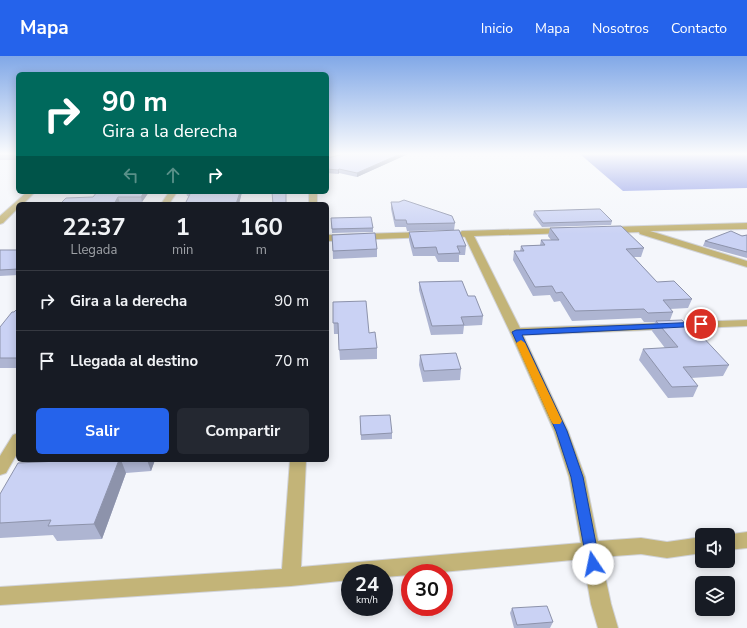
<!DOCTYPE html>
<html lang="es">
<style>
:root{--surface:#171b24;--page:#242831;--text:#f1f3f6;--muted:#9ea1a6;--line:#363941;--accent:#2563eb}
body{margin:0;font-family:"Nunito Sans",sans-serif;background:var(--page);color:var(--text);height:100vh;display:flex;flex-direction:column;font-size:15px;white-space:nowrap}
*{box-sizing:border-box;margin:0}
p{font-size:13px;color:var(--muted)}
.icon{flex:none;width:22px;height:22px;fill:none;stroke:currentColor;stroke-width:2;stroke-linecap:round;stroke-linejoin:round}
.map{position:relative;flex:1;overflow:hidden}
.sheet{position:absolute;left:16px;top:146px;width:313px;height:260px;display:flex;flex-direction:column;background:var(--surface);border-radius:6px;box-shadow:0 2px 10px #0003}
.sheet>*{flex:none}
.top-card{position:absolute;left:16px;top:16px;width:313px;height:122px;border-radius:6px;box-shadow:0 2px 10px #0003;background:#00695c;color:#fff;overflow:hidden}
.controls{position:absolute;left:695px;top:472px;display:grid;gap:8px}
.controls a{display:grid;place-items:center;width:40px;height:40px;border-radius:6px;background:var(--surface);box-shadow:0 2px 10px #0003;font-size:20px}
.speed{position:absolute;left:341px;top:508px;display:flex;gap:8px;font-size:20px;font-weight:700;text-align:center}
.speed>*{display:grid;place-content:center;width:52px;height:52px;border-radius:50%;background:var(--surface);box-shadow:0 2px 10px #0003;line-height:1}
.speed small{font-size:10px;font-weight:400}
.speed .limit{border:6px solid #d22;background:#fff;color:#111}
.pin{position:absolute;display:grid;place-items:center;width:34px;height:34px;color:#fff;margin:-17px;border:2px solid #fff;border-radius:50%;box-shadow:0 1px 4px #0007}
.me{position:absolute;width:44px;margin:-22px;rotate:349deg;stroke-linejoin:round;filter:drop-shadow(0 0 3px #0008)}
.turn{display:flex;align-items:center;gap:14px;height:84px;padding:0 20px;font-size:18px}
.turn .icon{width:52px;height:52px;stroke-width:2.5}
.turn b{display:block;font-size:28px;line-height:34px}
.lanes{display:flex;align-items:center;height:38px;padding:0 20px;background:#0003;justify-content:center;gap:20px;direction:ltr}
.lanes .off{opacity:.35}
.eta{display:flex;justify-content:space-evenly;align-items:center;height:68px;text-align:center}
.eta b{font-size:24px;font-weight:700;line-height:28px}
.cta{display:flex;gap:8px;margin-top:auto;padding:8px 20px}
.cta a{flex:1;height:46px;border-radius:6px;background:var(--accent);color:#fff;font-size:16px;font-weight:700;line-height:46px;text-align:center}
.cta a+a{background:var(--page);color:var(--text)}
ul{padding:0;list-style:none}
li{display:flex;align-items:center;gap:12px;height:60px;padding:0 20px;border-top:1px solid var(--line)}
li div{flex:1}
li b{display:block;font-size:15px}
li em{font-style:normal}
header{display:flex;align-items:center;gap:24px;box-sizing:border-box;height:56px;padding:0 20px;background:var(--accent);color:#fff}
header strong{font-size:19px}
nav{display:flex;gap:22px;margin-inline-start:auto;font-size:14px}
.map>svg:first-child{display:block}
</style>
<header>
<strong>Mapa</strong>
<nav><a>Inicio</a><a>Mapa</a><a>Nosotros</a><a>Contacto</a></nav>
</header>
<div class="map">
<svg width="747" height="572" viewBox="0 0 747 572">
<rect width="100%" height="100%" fill="#f4f6fb"/>
<!-- water -->
<path fill="#8795e5" d="M580,98H747V132L623,135Z"/>
<g fill="none" stroke-linecap="round" stroke-linejoin="round">
<!-- street casing -->
<g stroke="#d1d3d9" stroke-width="2">
<path id="street" d="M27,136H35L23,148H18V152L3,167L0,168V160Z
M169,136H177L169,148H161Z
M309,136H317V148H309Z
M747,167V173L650,175L747,205V211L640,178L639,176L610,177L606,174L610,171Z
M566,172L569,173L570,175L569,177L474,180L520,272L747,264V270L523,279L568,375L585,421L598,485L641,482L667,486L702,481V497L667,502L641,498L601,501L611,548L618,572H598L591,548L583,503L431,517H410V519L384,521V517H350V524L291,530L0,549V531L282,513L290,404H306L301,511L581,487L569,421L554,375L510,276L465,181L459,180L458,178L462,175Z
M426,176L430,179L429,181L327,185V179Z
M18,377V396L6,417L0,419V400L13,379Z
M747,476V492L728,494V479H725Z"/>
</g>
<!-- street -->
<use href="#street" fill="#c3b478" fill-rule="evenodd"/>
</g>
<!-- wall -->
<path fill="#aeb5d2" d="M0,98H18V104H0Z
M408,98L357,121L339,117L338,118L327,117V102Z
M97,136H149L142,146L120,147L119,148H60L93,141Z
M186,136H242L239,148H185L189,140H187Z
M391,146L455,167L454,174L407,175L406,171H395L391,153Z
M534,155L612,165L611,169L542,171L533,159Z
M331,162L373,172V176L332,177Z
M550,172L644,192L641,201H634L657,226L692,243L688,252L670,253L673,256L670,264L693,276L729,309L723,320L691,322L698,330L693,341L668,342L639,304L643,293L665,292L652,275L655,266H644L641,262L572,265L560,245L554,246L550,239L533,240L513,204L514,195H520L521,190L540,189L541,184H551L548,180Z
M409,176L466,190L465,199H459V206H438L435,200H413L409,184Z
M332,179L377,193V201L333,203Z
M747,179V202L703,190L705,185Z
M18,192V219L0,220V194H17Z
M419,226L468,240L483,260L482,269L464,270L463,278L431,279L419,234Z
M333,246L369,277L377,292V303L340,304L338,278H334Z
M18,252V312H0V271Z
M420,299L461,313L460,324L423,326L419,309Z
M360,360L392,377V383L361,384Z
M79,404H155L151,415L126,417L102,483L57,485L53,479L0,482V438Z
M512,552L553,566L550,572H514L510,557Z"/>
<!-- shaded-wall -->
<path fill="#8d93ab" d="M400,98H408L357,121V117Z
M339,113V117L338,118V114Z
M144,136H149L142,146L141,141Z
M240,136H242L239,148H236Z
M118,141L120,147L119,148H114Z
M119,404H121L126,417L102,483L94,468Z
M147,404H155L151,415Z"/>
<!-- building -->
<path fill="#cad2f4" stroke="#8d93ab" d="M0,98H18V99H0Z
M344,98H400L357,117L339,113L338,114L327,113V102Z
M97,136H144L141,141H118L114,148H60L66,142L93,141Z
M191,136H240L236,148H185Z
M272,136H286V148H273Z
M404,144L452,160L455,167L407,168L406,164H395L391,146H399Z
M597,153H600L612,165L543,167L534,155Z
M371,161L373,172L332,173L331,162Z
M621,170L644,192L626,193L657,226L674,225L692,243L663,244L673,256L648,257L644,253L575,255L562,236L556,237L552,230L535,231L514,195H524L521,190L545,189L541,184H559L550,172Z
M459,174L466,190H457L460,197L438,198L436,191L414,192L409,176Z
M731,175L742,180L747,179V196L705,185Z
M375,177L377,193L333,195L332,179Z
M18,192V213L0,214V194H17Z
M462,225L468,240H475L483,260L461,261L464,269L432,270L419,226Z
M366,245L369,277L375,276L377,292L339,294L338,267H333V246Z
M18,252V302H0V271L12,256H14Z
M682,264L693,276H698L729,309L683,311L698,330L672,331L643,293L678,291L656,265Z
M456,297L461,313L424,315L420,299Z
M390,359L392,377L361,379L360,360Z
M79,404H119L94,468L48,470L51,464L0,467V438L18,407Z
M547,550L553,566L517,569L512,552Z"/>
<!-- sky -->
<linearGradient id="sky" x2="0" y2="1"><stop stop-color="#81a8e7"/><stop offset="0.55" stop-color="#fafbfd"/><stop offset="1" stop-color="#fafbfd" stop-opacity="0"/></linearGradient>
<rect width="747" height="178" fill="url(#sky)"/>
<!-- route -->
<path fill="#2563eb" stroke="#184099" d="M701,266L705,268L704,270L522,279L567,375L583,421L600,508L598,513L593,514L588,513L571,421L556,375L512,276L516,274Z"/>
<!-- slow -->
<path fill="#f59e0b" d="M521,284L525,287L562,365L560,368H553L551,365L516,287Z"/>
</svg>
<div class="controls">
<a><svg class="icon" aria-label="sound" viewBox="0 0 24 24"><path d="M4 9h4l5-4v14l-5-4H4zM17 9q2 3 0 6"/></svg></a>
<a><svg class="icon" aria-label="layers" viewBox="0 0 24 24"><path d="M12 4l9 5-9 5-9-5zM3 14l9 5 9-5"/></svg></a>
</div>
<div class="speed"><div>24<small>km/h</small></div><div class="limit">30</div></div>
<div class="pin" style="left:701px;top:268px;background:#d93025"><svg class="icon" aria-label="arrive" viewBox="0 0 24 24"><path d="M6 21V4h12l-3 4 3 4H6"/></svg></div>
<svg class="me" style="left:593px;top:508px" viewBox="-20 -20 40 40"><circle r="19" fill="#fff"/><path d="M0-13L10 11 0 6-10 11z" fill="#2563eb"/></svg>
<div class="top-card">
<div class="turn"><svg class="icon" aria-label="right" viewBox="0 0 24 24"><path d="M7 20v-9h11M14 6l5 5-5 5"/></svg><div><b>90 m</b>Gira a la derecha</div></div>
<div class="lanes"><svg class="icon off" aria-label="left" viewBox="0 0 24 24"><path d="M17 20v-9H6M10 6l-5 5 5 5"/></svg><svg class="icon off" aria-label="ahead" viewBox="0 0 24 24"><path d="M12 20V5M6 11l6-6 6 6"/></svg><svg class="icon" aria-label="right" viewBox="0 0 24 24"><path d="M7 20v-9h11M14 6l5 5-5 5"/></svg></div>
</div>
<section class="sheet">
<div class="eta">
<div><b>22:37</b><p>Llegada</p></div>
<div><b>1</b><p>min</p></div>
<div><b>160</b><p>m</p></div>
</div>
<ul>
<li><svg class="icon" aria-label="right" viewBox="0 0 24 24"><path d="M7 20v-9h11M14 6l5 5-5 5"/></svg><div><b>Gira a la derecha</b></div><em>90 m</em></li>
<li><svg class="icon" aria-label="arrive" viewBox="0 0 24 24"><path d="M6 21V4h12l-3 4 3 4H6"/></svg><div><b>Llegada al destino</b></div><em>70 m</em></li>
</ul>
<div class="cta"><a>Salir</a><a>Compartir</a></div>
</section>
</div>
